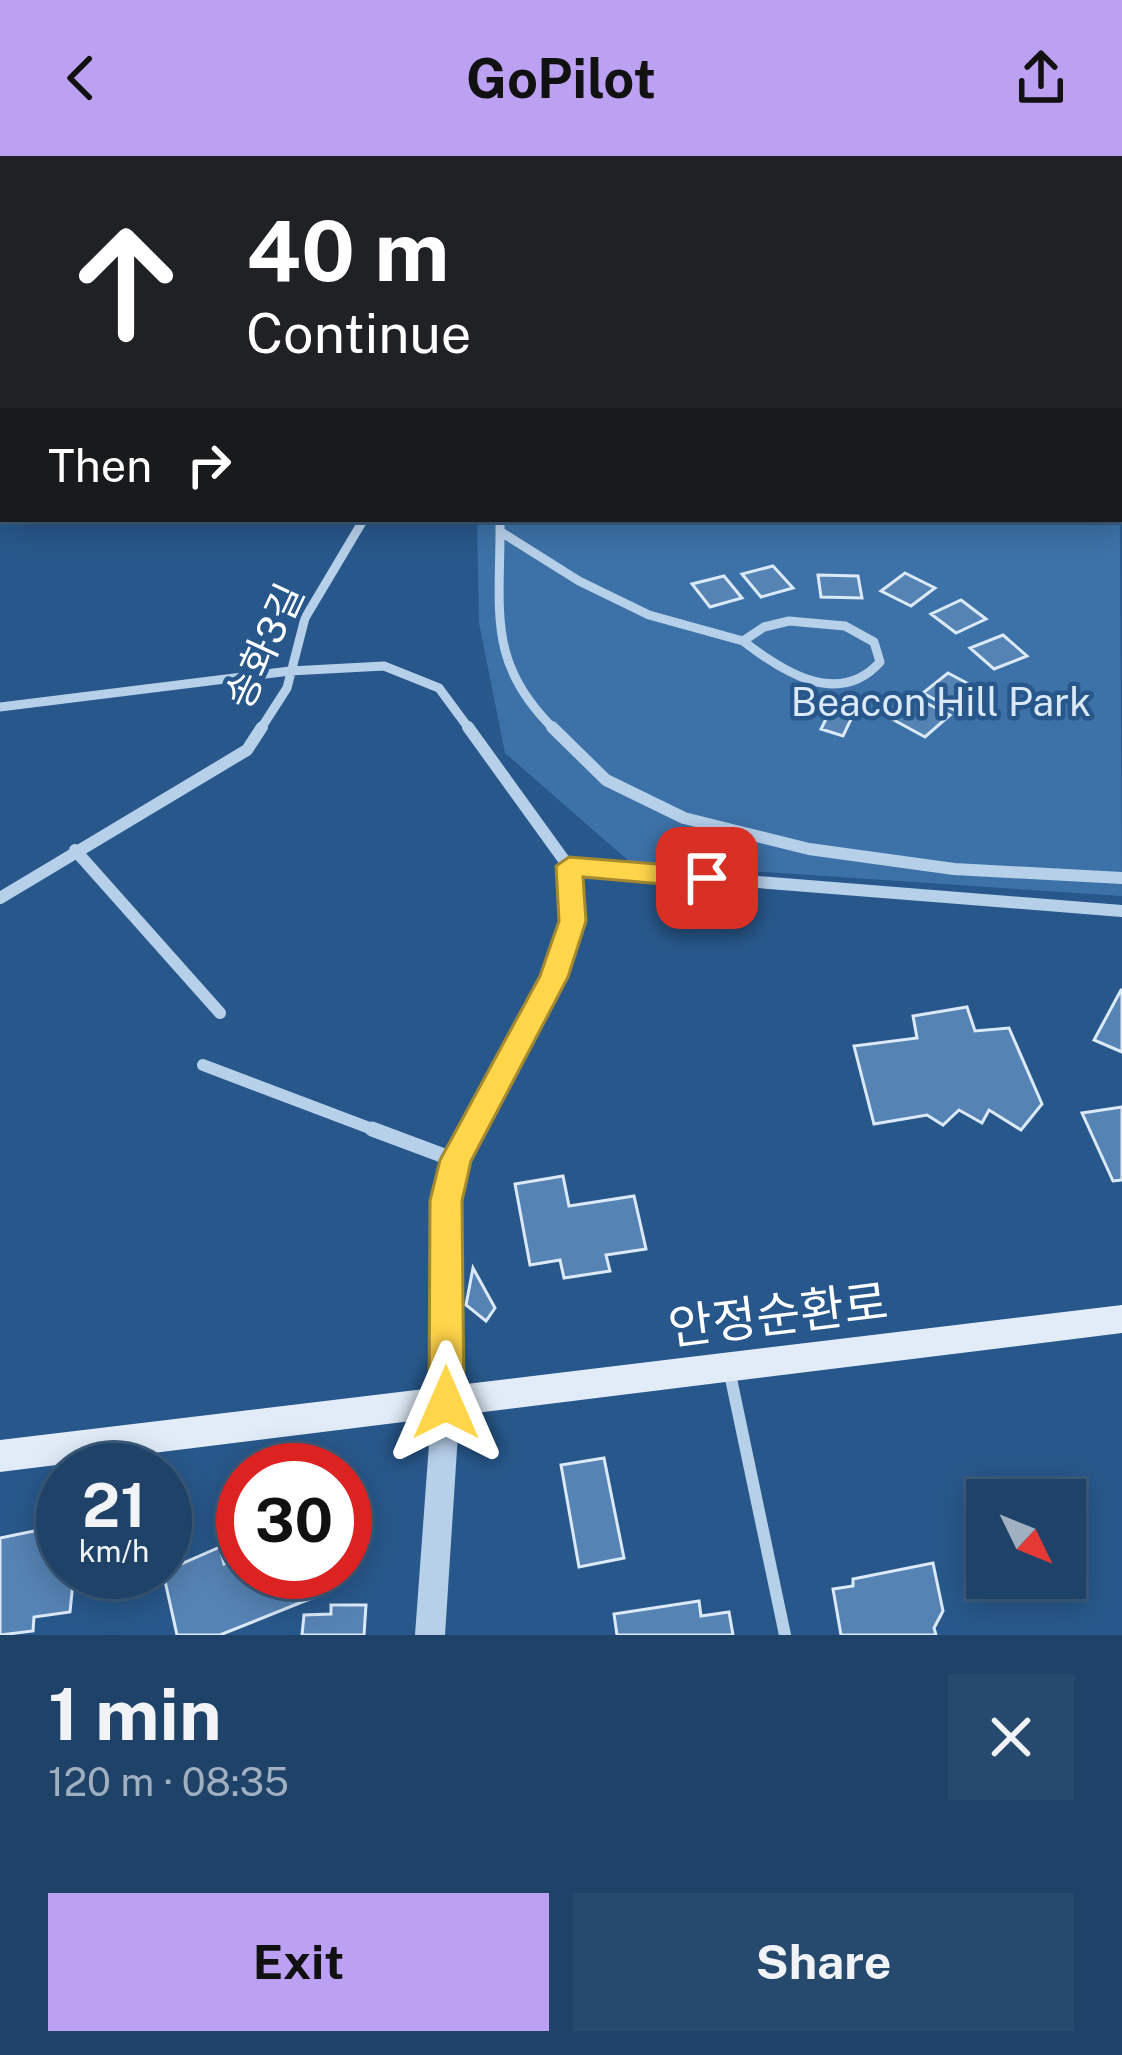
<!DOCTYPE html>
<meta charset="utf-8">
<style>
:root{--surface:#1e4268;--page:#26496e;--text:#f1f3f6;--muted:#a1b0c0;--line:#3c5b7c;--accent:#bca0f2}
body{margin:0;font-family:"Public Sans","Noto Sans KR",sans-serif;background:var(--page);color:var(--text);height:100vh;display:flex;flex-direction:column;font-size:45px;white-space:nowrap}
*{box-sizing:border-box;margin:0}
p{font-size:39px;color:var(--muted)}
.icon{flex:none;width:66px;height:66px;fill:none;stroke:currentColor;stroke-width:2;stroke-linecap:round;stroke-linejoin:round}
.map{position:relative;height:1479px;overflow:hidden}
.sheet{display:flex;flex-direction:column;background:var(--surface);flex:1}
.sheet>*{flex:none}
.top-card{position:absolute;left:0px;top:0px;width:1122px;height:366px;box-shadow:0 6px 30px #0003,0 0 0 3px var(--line);background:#202124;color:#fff;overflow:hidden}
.needle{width:78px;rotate:133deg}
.controls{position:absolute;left:966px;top:1323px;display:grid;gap:24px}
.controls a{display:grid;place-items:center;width:120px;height:120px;border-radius:0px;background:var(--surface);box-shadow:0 6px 30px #0003,0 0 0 3px var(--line);font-size:60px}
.speed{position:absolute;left:36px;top:1287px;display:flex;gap:24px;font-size:60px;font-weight:700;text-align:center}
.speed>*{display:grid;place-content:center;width:156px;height:156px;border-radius:50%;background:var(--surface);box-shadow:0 6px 30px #0003,0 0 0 3px var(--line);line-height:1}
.speed small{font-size:30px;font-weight:400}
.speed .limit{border:18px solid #d22;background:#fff;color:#111}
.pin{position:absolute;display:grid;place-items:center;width:102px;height:102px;color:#fff;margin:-51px;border-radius:24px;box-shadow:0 6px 18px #0006}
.me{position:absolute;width:132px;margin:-66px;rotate:0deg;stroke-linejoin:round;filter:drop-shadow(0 0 9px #0008)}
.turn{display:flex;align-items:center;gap:42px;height:252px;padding:0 48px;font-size:54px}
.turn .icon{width:156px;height:156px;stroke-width:2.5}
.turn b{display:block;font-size:84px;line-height:102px}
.then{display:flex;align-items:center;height:114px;padding:0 48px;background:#0003;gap:24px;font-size:45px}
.round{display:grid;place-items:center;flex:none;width:126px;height:126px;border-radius:0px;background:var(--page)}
.overview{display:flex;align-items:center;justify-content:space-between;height:204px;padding:0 48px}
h1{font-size:72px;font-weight:700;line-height:90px}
.primary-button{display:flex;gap:24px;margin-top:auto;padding:24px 48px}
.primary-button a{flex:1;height:138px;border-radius:0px;background:var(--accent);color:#111;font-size:48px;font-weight:700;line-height:138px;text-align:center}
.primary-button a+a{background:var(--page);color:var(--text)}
header{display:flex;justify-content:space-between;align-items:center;height:156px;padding:0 48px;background:var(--accent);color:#111;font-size:54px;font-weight:700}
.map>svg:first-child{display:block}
</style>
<header><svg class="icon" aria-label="back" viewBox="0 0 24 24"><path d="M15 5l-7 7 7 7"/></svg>GoPilot<svg class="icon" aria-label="share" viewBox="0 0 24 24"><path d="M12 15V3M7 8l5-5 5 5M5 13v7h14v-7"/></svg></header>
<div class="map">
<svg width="1122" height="1479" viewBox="0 0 1122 1479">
<rect width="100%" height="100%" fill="#28588b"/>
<!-- green -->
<path fill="#3d72a8" d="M1119,231L1122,740L631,707L505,597L479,467L477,363H1119Z"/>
<!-- building -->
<path fill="#5583b4" stroke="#dbe9f8" stroke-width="3" d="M773,410L793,432L761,441L742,418Z
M905,417L935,432L911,450L881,435Z
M818,419L858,420L862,442L821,441Z
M724,420L742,442L710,451L692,428Z
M961,444L986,463L956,477L931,458Z
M1003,479L1027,500L994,513L970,492Z
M948,517L980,534L956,555L923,537Z
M916,542L950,559L925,581L892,563Z
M832,551L854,557L843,580L821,573Z
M1121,834H1122V896L1094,884Z
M967,851L975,875L1009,872L1042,948L1021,974L989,954L982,967L959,954L943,969L927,959L874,968L854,890L917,882L913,860Z
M1122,951V1024L1113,1025L1082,957Z
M563,1020L569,1050L634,1040L646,1093L606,1099L610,1115L564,1122L560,1104L530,1109L515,1028Z
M473,1112L495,1152L486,1165L466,1149Z
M604,1302L624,1402L579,1411L561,1309Z
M63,1369V1416H74L70,1456L34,1461L33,1475L0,1479V1382Z
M220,1391L224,1408L243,1401V1416H304L312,1442L220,1479H177L163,1416Z
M933,1407L943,1455L934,1472L936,1479H841L833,1433L853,1430V1423Z
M699,1445L701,1460L729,1456L733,1479H617L614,1458Z
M331,1449H366L364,1479H302L304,1459L331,1458Z"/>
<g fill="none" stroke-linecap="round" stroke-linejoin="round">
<!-- service -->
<path stroke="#b7d0ea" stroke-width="12" d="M730,1218L785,1479"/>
<!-- minor-far3 -->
<path stroke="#b7d0ea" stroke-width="8" d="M136,3L148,0"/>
<!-- minor-far2 -->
<path stroke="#b7d0ea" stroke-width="9" d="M500,363C501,454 485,506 555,574
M501,376L579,425L649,459L743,485
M789,465L845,470L874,486L880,506C839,552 783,516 743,485L764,471Z
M0,551L290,515L384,510L439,532L470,574
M260,574L287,532L305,462L364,363"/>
<!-- minor-far1 -->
<path stroke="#b7d0ea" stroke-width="12" d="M468,571L569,711
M552,571L606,624L684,662L809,693L954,713L1122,722
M75,694L220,857
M569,711L1122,755
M0,742L247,594L262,571
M203,909L380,976
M470,976L554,821L572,765L569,711"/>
<!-- minor -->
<path stroke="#b7d0ea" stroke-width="15" d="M372,973L455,1004L446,1045V1246
M455,1004L472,973"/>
<!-- tertiary -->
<path fill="#b7d0ea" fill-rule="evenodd" d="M636,0H650L652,3H638Z
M1119,186H1122V194H1119Z
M446,1234L456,1238L460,1247L445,1479H415L432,1247L436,1238Z"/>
<!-- secondary -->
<path fill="#e1ecf8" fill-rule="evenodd" d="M1122,1149V1177L0,1316V1284Z"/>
</g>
<!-- route -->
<path fill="#ffd54a" stroke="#a68a30" stroke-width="3" d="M569,701L707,712L721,722L707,732L583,721L586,765L568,821L471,1005L462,1045L464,1247L459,1259L446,1264L434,1259L429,1247L430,1045L440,1004L540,820L559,765L556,710Z"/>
<g text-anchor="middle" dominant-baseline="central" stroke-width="9" stroke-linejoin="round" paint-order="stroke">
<!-- street labels -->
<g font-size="39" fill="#fff" stroke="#28588b">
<text transform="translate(264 490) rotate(-65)">송화3길</text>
</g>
<!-- park labels -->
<g font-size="39" fill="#dbe9f8" stroke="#28588b">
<text x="941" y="546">Beacon Hill Park</text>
</g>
<!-- near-street labels -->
<g font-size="48" fill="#fff" stroke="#28588b">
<text transform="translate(778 1158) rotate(-7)">안정순환로</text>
</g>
</g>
</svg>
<div class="controls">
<a><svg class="needle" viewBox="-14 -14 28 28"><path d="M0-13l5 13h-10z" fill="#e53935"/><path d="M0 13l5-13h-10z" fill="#a1b0c0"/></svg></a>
</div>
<div class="speed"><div>21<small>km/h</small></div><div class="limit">30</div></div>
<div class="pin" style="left:707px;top:722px;background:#d93025"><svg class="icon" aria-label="arrive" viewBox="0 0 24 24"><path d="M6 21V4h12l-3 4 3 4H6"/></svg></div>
<svg class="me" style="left:446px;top:1247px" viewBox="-20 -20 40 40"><path d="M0-17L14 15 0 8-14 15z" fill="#ffd54a" stroke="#fff" stroke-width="4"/></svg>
<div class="top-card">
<div class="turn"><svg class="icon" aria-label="ahead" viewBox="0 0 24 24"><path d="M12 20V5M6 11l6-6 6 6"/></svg><div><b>40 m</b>Continue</div></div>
<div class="then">Then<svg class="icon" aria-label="right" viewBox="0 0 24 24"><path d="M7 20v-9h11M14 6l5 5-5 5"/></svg></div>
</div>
</div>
<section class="sheet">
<div class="overview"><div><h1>1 min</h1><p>120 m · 08:35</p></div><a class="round"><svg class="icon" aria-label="close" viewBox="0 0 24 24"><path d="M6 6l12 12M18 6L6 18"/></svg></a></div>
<div class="primary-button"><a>Exit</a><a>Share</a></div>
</section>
